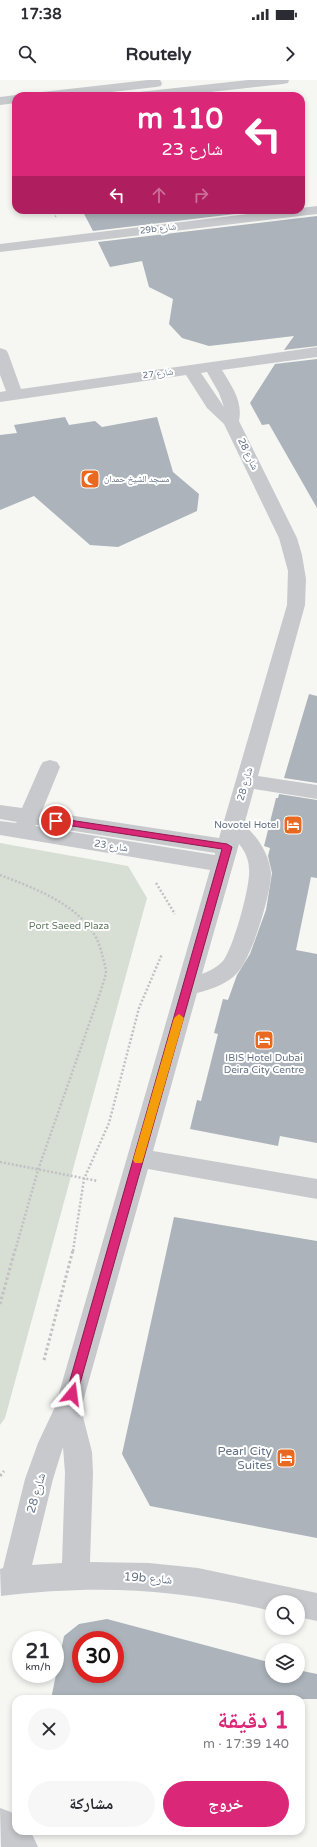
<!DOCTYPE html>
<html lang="ar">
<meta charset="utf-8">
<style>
:root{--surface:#fff;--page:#f7f7f7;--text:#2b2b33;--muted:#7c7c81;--accent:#db2777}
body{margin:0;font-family:"Varela Round","Noto Naskh Arabic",sans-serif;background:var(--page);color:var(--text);direction:rtl;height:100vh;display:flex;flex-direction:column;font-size:15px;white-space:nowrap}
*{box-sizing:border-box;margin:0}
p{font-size:13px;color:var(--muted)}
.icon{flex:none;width:22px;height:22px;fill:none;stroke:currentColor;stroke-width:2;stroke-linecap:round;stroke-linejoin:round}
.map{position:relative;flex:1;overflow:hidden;direction:ltr}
.sheet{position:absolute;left:12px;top:1615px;width:293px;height:140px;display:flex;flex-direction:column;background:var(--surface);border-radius:12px;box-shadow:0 2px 6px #0003;direction:rtl}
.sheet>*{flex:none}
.guide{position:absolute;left:12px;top:12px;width:293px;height:122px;border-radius:12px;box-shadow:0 2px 6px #0003;direction:rtl;background:#db2777;color:#fff;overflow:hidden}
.tools{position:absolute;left:265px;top:1515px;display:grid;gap:8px}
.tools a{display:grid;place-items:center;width:40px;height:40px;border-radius:50%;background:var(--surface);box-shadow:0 2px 6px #0003;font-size:20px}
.speed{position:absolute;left:12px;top:1551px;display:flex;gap:8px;font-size:20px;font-weight:700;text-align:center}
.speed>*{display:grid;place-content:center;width:52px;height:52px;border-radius:50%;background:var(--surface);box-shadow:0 2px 6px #0003;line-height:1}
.speed small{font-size:10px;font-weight:400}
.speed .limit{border:6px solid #d22;background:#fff;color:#111}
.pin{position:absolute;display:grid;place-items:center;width:34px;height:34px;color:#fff;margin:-17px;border:2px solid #fff;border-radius:50%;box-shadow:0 1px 4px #0007}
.me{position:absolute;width:44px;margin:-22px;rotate:16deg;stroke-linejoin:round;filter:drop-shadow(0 0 3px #0008)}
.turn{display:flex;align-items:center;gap:14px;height:84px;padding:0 16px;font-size:18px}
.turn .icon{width:52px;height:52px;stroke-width:2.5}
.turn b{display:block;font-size:28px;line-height:34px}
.lanes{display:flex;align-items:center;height:38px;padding:0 16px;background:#0003;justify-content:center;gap:20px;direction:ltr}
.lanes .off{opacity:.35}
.round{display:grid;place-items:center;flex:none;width:42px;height:42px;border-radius:21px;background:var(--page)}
.overview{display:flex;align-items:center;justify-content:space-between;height:68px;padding:0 16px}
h1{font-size:24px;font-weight:700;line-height:30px;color:var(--accent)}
.button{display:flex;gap:8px;margin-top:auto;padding:8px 16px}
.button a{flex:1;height:46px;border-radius:24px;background:var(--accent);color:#fff;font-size:16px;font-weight:700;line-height:46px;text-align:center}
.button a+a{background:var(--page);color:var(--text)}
.status{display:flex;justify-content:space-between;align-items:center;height:28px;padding:0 20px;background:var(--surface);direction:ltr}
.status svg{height:11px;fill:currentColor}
header{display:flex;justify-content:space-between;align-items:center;height:52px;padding:0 16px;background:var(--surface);font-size:18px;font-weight:700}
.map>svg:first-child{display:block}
</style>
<div class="status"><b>17:38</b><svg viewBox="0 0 49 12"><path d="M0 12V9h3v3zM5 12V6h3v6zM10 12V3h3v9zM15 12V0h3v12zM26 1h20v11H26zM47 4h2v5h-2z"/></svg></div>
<header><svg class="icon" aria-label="forward" viewBox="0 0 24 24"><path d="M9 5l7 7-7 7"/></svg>Routely<svg class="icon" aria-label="search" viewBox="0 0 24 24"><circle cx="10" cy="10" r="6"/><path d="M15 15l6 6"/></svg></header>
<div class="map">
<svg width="317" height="1767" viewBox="0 0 317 1767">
<rect width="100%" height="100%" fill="#f6f7f3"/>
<!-- green -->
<path fill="#d7ded4" d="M0,763L128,786L147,818L5,1338L0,1345Z"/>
<!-- building -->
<path fill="#acb3ba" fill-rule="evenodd" d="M82,130H269L93,151Z
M317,136V266L284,270L294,256L209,266L182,258L169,244L173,219L149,207L142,181L110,187L98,162Z
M317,279V428L269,344L262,345L250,323L275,284Z
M65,337L69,345L95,341L102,347L157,337L173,392L199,414L197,431L118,467L90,465L34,416L0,430V355L17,353L14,345Z
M309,614L317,616V703L284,698Z
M279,714L317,720V798L311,797L296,870L317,874V1063L280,1056L278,1066L190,1049L197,1020L201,1021L218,954L214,953L223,919L228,920L237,895L250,874L266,830L272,793L268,776L270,768L264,766L276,718H278Z
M174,1137L317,1161V1458L150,1426L122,1374Z
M107,1539L272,1583V1596H298V1590L317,1594V1619H51L64,1556L79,1544ZM81,1560H115V1594H81Z"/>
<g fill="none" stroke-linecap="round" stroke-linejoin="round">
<!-- path-far2 -->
<path stroke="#c0c1c4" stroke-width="1.5" stroke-dasharray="1.5 1.5" stroke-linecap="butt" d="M53,130L56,137"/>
<!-- path-far1 -->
<path stroke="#c0c1c4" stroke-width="2.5" stroke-dasharray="2 2" stroke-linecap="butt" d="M0,795C39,810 92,829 102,874C103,880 106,887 106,892C105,899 102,906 100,913L38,1090L15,1171
M156,803L175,834
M0,1082L98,1101
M73,1171L84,1099L109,1043L139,928L162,874"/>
<!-- path -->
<path stroke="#c0c1c4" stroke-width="3" stroke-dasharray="2.5 2.5" stroke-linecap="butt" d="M0,1224L15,1170
M44,1280L73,1170
M0,1396L4,1391"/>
<!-- minor -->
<path fill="#c7c9cd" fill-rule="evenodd" d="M148,0H160L162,3L161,6L156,7L76,16H35L37,13L42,12Z
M248,0H289L288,3L283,4L174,16H132L134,13L139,12Z
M16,15L20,16H16V23L0,25V17Z
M317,126V134L0,172V164L281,130H301V128Z
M317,267V277L222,290C232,307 243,321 239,341L297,458L302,475L306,499L305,525L258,696L317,705V719L254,709L244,745C258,757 269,774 271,793C271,814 252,877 238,892C228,904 212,909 197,913L153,1071L317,1099V1119L148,1089L81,1329L92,1372L93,1393L90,1482L149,1483L198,1488L317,1513V1541L298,1537V1522H272V1531C178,1509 97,1504 1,1516L0,1489L3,1488L25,1399L38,1363L55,1327L210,790L0,755V741L16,743L17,742L0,739V725L22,728L40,687L43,682L50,680L57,682L60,687L42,731L219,758L287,525L288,491L279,458L224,344L207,328L186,295L0,322V312L6,311L0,295V268L6,270L8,273L21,309ZM207,292L219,313L224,327L201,293ZM36,745L215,773V775L35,746ZM239,764C245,771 249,780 249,789C251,805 233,869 223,881C217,887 210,891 202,894ZM63,1367L65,1393L62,1483L32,1485L53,1399Z
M0,1728L11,1732L16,1738V1751H28L33,1756L38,1767H1Z"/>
</g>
<!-- route -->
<path fill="#db2777" stroke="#8e194d" d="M56,738L227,764L232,767L77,1314L76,1318L72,1319L68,1318L66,1314L222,769L53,743V739Z"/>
<!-- slow -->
<path fill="#f59e0b" d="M179,934L184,938L143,1080L142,1083H135L133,1080L174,938Z"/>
<!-- icons -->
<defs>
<g id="mosque-square" transform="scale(1)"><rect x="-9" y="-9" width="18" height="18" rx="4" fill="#e96921" stroke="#fff"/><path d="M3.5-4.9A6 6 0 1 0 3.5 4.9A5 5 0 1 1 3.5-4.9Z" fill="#fff"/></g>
<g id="hotel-square" transform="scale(1)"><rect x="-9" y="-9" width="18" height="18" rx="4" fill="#e96921" stroke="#fff"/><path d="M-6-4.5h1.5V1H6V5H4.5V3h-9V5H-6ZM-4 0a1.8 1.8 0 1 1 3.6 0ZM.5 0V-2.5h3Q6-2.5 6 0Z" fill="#fff"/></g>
</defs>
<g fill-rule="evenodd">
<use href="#mosque-square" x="90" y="399"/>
<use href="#hotel-square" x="293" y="745"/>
<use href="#hotel-square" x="264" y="960"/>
<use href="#hotel-square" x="286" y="1378"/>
</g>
<g text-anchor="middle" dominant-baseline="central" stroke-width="4" stroke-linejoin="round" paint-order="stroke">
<!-- far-street labels -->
<g font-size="9" fill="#657386" stroke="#fff">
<text transform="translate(158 149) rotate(-7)">29b شارع</text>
<text transform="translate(158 294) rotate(-8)">شارع 27</text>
</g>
<!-- far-poi labels -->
<g font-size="9" fill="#657386" stroke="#fff" text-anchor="start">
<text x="104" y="399">مسجد الشيخ حمدان</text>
</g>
<!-- street labels -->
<g font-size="10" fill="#657386" stroke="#fff">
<text transform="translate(248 374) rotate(64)">شارع 28</text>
<text transform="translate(245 704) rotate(-74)">شارع 28</text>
<text transform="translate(111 766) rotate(9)">شارع 23</text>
</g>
<!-- poi labels -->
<g font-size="10" fill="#657386" stroke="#fff" text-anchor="end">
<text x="279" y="745">Novotel Hotel</text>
<text x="264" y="978" text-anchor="middle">IBIS Hotel Dubai<tspan x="264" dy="12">Deira City Centre</tspan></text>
</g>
<!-- park labels -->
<g font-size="10" fill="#657c64" stroke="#fff">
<text x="69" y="846">Port Saeed Plaza</text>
</g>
<!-- near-poi labels -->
<g font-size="12" fill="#657386" stroke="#fff" text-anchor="end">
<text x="272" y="1371">Pearl City<tspan x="272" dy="14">Suites</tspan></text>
</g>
<!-- near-street labels -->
<g font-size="12" fill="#657386" stroke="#fff">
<text transform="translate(36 1413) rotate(-74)">شارع 28</text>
<text transform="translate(148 1498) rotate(4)">19b شارع</text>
</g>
</g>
</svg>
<div class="tools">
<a><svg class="icon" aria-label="search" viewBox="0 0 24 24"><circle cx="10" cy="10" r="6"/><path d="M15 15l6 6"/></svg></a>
<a><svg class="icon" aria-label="layers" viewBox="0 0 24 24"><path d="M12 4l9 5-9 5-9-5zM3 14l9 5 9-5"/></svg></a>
</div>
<div class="speed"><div>21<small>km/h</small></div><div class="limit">30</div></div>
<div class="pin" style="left:56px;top:741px;background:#d93025"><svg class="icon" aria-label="arrive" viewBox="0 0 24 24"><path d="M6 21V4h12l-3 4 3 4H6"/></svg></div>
<svg class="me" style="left:72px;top:1314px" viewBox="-20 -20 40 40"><path d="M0-17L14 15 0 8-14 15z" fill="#db2777" stroke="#fff" stroke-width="4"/></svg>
<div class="guide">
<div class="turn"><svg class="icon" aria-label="left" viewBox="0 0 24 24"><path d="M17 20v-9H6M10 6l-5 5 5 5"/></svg><div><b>110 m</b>شارع 23</div></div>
<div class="lanes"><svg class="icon" aria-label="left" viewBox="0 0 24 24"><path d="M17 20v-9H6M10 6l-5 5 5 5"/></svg><svg class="icon off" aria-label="ahead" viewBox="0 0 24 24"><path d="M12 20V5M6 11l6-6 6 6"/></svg><svg class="icon off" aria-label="right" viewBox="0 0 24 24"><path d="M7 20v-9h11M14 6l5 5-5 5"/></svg></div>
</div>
<section class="sheet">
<div class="overview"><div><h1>1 دقيقة</h1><p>140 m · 17:39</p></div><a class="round"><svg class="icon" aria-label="close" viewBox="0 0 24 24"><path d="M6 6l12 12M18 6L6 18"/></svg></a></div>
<div class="button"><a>خروج</a><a>مشاركة</a></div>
</section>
</div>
